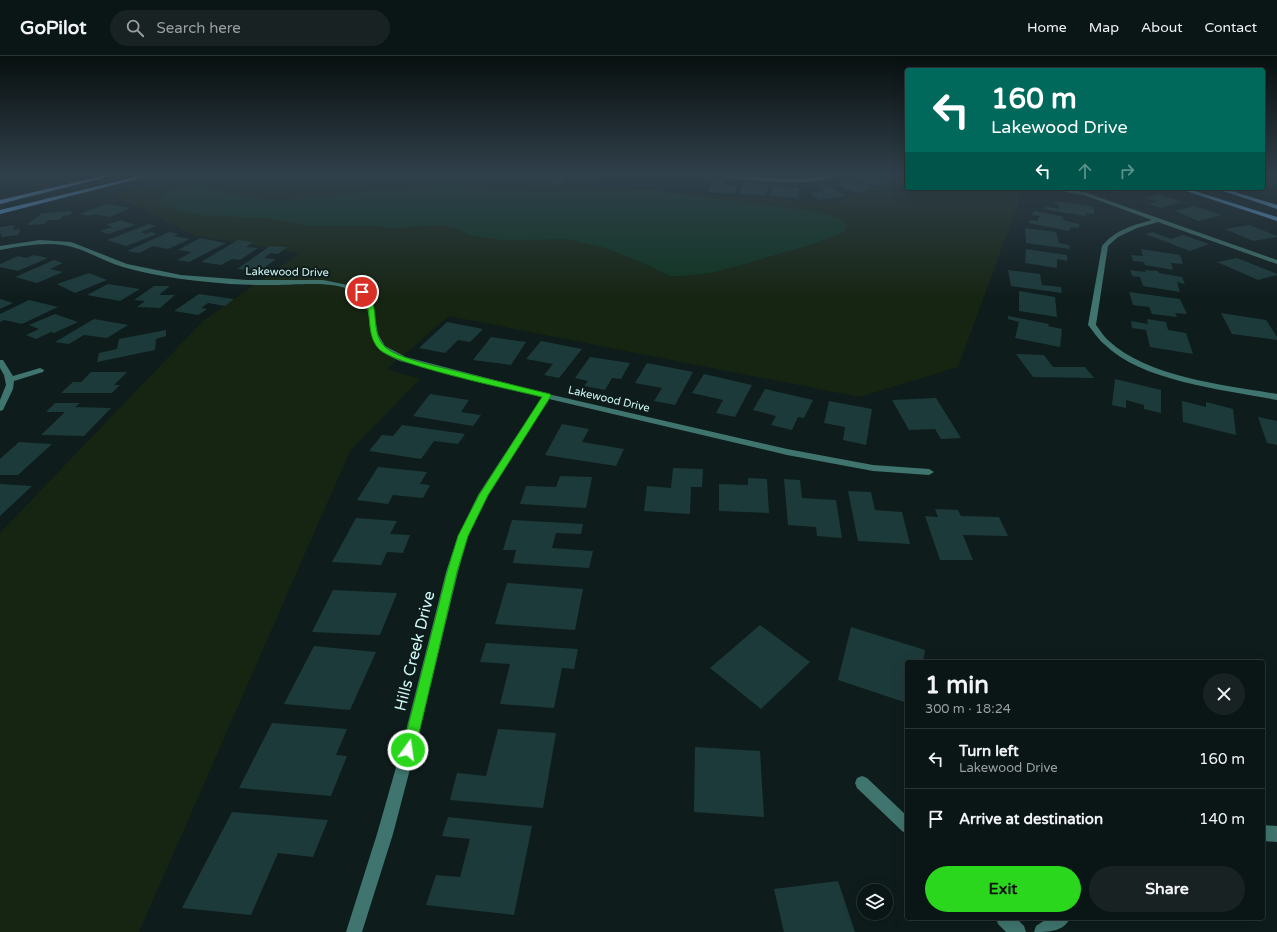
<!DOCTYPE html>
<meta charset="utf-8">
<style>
:root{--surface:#0a1515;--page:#182222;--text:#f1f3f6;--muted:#999fa0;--line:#2a3434;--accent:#2ad71d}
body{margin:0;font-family:"Varela Round",sans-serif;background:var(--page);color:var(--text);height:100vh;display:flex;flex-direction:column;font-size:15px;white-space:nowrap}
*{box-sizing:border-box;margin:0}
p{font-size:13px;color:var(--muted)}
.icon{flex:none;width:22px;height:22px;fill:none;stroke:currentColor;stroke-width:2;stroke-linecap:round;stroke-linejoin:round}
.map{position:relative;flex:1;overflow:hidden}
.drawer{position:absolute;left:905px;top:604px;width:360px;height:260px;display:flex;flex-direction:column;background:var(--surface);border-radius:4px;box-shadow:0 4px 16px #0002,0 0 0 1px var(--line)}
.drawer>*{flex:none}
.top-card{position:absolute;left:905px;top:12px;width:360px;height:122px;border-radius:4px;box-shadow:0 4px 16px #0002,0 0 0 1px var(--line);background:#00695c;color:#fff;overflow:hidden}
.fabs{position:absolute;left:857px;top:828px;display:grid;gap:8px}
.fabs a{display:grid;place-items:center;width:36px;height:36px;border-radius:50%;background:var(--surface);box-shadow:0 4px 16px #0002,0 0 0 1px var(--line);font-size:20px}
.pin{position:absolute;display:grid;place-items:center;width:34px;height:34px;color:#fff;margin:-17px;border:2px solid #fff;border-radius:50%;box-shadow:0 1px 4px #0007}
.me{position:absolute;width:44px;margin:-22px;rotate:14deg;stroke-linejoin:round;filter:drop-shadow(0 0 3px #0008)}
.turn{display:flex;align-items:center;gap:14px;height:84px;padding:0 20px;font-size:18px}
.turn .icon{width:52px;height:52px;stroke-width:2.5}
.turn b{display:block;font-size:28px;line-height:34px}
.lanes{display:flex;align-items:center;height:38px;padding:0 20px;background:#0003;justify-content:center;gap:20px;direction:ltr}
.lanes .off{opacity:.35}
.round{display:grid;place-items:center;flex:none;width:42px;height:42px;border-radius:21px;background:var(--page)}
.summary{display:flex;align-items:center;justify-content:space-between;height:68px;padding:0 20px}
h1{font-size:24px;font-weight:700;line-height:30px}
.action{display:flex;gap:8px;margin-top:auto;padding:8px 20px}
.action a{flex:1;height:46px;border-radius:24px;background:var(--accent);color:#111;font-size:16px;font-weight:700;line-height:46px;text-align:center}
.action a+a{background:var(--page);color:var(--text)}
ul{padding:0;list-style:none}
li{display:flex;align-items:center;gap:12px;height:60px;padding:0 20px;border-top:1px solid var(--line)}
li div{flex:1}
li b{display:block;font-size:15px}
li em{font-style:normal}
header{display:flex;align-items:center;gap:24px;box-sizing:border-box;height:56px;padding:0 20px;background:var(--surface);border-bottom:1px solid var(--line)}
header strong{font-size:19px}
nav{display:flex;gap:22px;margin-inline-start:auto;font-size:14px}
.search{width:280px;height:36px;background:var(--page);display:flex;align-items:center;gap:10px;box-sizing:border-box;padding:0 14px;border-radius:22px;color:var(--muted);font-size:15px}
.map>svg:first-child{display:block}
</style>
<header>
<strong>GoPilot</strong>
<div class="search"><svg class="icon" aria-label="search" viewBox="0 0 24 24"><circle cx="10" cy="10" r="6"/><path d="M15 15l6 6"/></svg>Search here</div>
<nav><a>Home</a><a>Map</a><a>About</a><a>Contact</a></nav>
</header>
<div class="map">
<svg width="1277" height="876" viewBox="0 0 1277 876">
<rect width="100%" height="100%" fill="#0e1c1c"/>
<!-- green -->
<path fill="#162512" d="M0,119H87L40,130L0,127Z
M186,119H509L513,125L833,147L907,121V132H1024L958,311L859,341L449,260L387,313L420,323L350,395L139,876H0V477L203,265L300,197L193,179L114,139Z"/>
<!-- water -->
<path fill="#0f3521" d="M1263,119H1277V129L1263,133L1246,132H1263Z
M448,131L549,136L585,133L650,134L818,156L839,162L847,170L842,177L806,190L741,209L710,217L681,220H670L645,208L605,192L568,183L504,184L470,179L457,173L443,169L390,172L374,170H307L292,166L263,162L199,159L175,154L161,149L158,143C186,119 228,139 260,143C289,146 319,140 348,137C381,133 414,133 448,131Z"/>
<!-- building -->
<path fill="#1d3a3b" d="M516,119H537V120L524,123Z
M544,119H570L562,128L537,126Z
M575,119H600L596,126L571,124Z
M863,119H877L892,124L876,130L853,123Z
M712,124H724L723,129L736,130L735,138L708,136Z
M851,124L874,131L858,137L835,129Z
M743,127L769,129L766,140L739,138Z
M828,129L846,140L819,144L809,137L825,135L818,130Z
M773,130L799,132L798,142L770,140Z
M1103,132H1133V133L1115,137Z
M1159,138L1182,146L1160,152L1149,148L1158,146L1145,142Z
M1055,145L1094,151V158L1086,157V160L1044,153L1045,150L1059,153V149L1054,148Z
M106,148L130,152L110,161L94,158L88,160L80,158Z
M1194,150L1221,159L1199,165L1175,155Z
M74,155L69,159L63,160L59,164H48L44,168L27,169L42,157Z
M1034,155L1064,161L1062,164L1080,168L1078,172L1071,171L1069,175L1028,167L1030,164L1037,165L1040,160L1032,159Z
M121,164L135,169L108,178L100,175L112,171L106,169Z
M149,168L156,170L141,176L146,178L151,176L157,178L126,190L107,184Z
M15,169L13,174L20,173L18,179L1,181L2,178H0V171Z
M1249,169L1277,180V181L1253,185L1225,173Z
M1025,172L1056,176L1059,187L1069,189L1070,193L1026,187Z
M169,176L179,178L174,180L190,183L168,193L153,190L139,197L127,195Z
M1153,176L1171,183L1183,179L1209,188L1190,195L1145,178Z
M200,182L226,187L189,206L177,204L192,196L178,194Z
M238,184L253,186L246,191L258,192L240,204L232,203L221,209L201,206Z
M270,190L287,191L278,198L271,197L264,202L276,203L260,215L237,213Z
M1026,193L1067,199V205L1057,203V212L1025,207Z
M1141,193L1180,199L1183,208L1171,207L1173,214L1145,209L1144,206L1133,205L1131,199L1143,200Z
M34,199L48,202L18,215L0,211V208L18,200L26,202Z
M1237,202L1277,218V219L1258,224L1217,206Z
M54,204L63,207L50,213L63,216L37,227L15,221Z
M1008,214L1040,218L1042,229L1061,231L1062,237L1011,230Z
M1130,214L1146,216L1145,214L1158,215L1159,217L1182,221L1185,228L1177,226L1180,236L1143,230L1140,221L1132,220Z
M89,217L107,224L75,237L57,228Z
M108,228L140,233L120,245L87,239Z
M154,230H170L159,239H175L160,252L137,251L145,245L134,244Z
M1019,235L1055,241L1057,261L1019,255Z
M1129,236L1180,243L1187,258L1175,257L1177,261L1152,258L1149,251L1133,249Z
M199,238L234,243L225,250L208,247L201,252L207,253L198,259L174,255Z
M0,243L13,247L0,253Z
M29,244L58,251L22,268L4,264L0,266V258Z
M1221,257L1266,264L1277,281V284L1232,278Z
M55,258L78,266L54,277L51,276L36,283L26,279L39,273L29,269Z
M1008,260L1049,268L1048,270L1062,273L1060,291L1015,282L1019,266L1008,263Z
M94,263L128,269L107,282L84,279L69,288L55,286Z
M1147,263L1166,266L1168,274L1186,277L1193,298L1150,291L1146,274L1132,272L1131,265L1148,268Z
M447,266L483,273L470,286L458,284L445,297L419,292Z
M166,274V280L156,283L155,294L97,306L99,297L117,293L119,283Z
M491,281L526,286L511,309L473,304Z
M541,285L582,293L559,322L544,319L553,308L526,303Z
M1016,298L1044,299L1053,311H1085L1094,322L1033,321Z
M590,301L630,307L621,323L612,322L605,334L584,330L588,325L575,322Z
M647,307L693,316L675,349L654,345L662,332L635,327Z
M91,316H127L114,329H120L112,337H61L73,326H81Z
M704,318L752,329L735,361L716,357L723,344L692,337Z
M1115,323L1161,334V357L1144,353V349L1126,344V352L1112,349Z
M765,333L813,344L804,362L798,361L792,374L771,369L776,360L753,354Z
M430,338L469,344L461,356L481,359L473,370L413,360Z
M936,342L961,382L941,383L935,373L909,374L892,344Z
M829,345L872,353L866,389L843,384L845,371L824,367Z
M1182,345L1206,351V346L1233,353L1236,379L1183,366Z
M55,347H80L75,351L111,352L84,380L41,379L65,356H46Z
M1258,361L1277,365V389L1267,387Z
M562,368L589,373L582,386L624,393L616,410L545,399Z
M402,369L465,378L458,388L434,385L421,403L369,395L382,379L393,380Z
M19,386L52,388L18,419H0V403Z
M378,411L427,416L420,428L430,429L423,442L393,439L388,448L357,444Z
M673,412L703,413L702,431H691L690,458L644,455L647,430L671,432Z
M560,420L592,421L586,452L520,448L526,430L556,431Z
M748,422L767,423L769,457L719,455V428L748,429Z
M784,423L800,424L802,442L836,444L842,482L817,480L816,471L788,469Z
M0,428L32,430L0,460Z
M848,435L871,436L875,454L902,456L910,488L858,485Z
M935,453L958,454L961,460L999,461L1008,480L963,479L973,504H940L925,460L938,461Z
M356,462L397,465L390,478L410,479L403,497L387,496L381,509L332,506Z
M512,464L583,468L581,478L556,477L552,492L593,495L589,512L513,507L516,494H503Z
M507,527L583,533L575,574L495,568Z
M333,534L397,537L380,579L312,576Z
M760,569L810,606L761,653L710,612Z
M851,571L925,594L923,606H907V647L838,624Z
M486,587L578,593L574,613L562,612L554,652L500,648L510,608L480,606Z
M314,590L376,596L350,654L284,648Z
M272,667L347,673L336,699L347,700L331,740L239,732Z
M498,673L556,677L543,752L450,744L457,717L486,720Z
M695,691L760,695L764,761L694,756Z
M232,756L328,764L313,801L278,797L251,859L182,852Z
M448,761L532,770L514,859L426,849L436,819L460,821L470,783L442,780Z
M838,825L855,876H784L774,833Z"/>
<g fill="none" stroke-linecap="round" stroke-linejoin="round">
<!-- minor -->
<path fill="#3f756e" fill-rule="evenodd" d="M713,119L789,123L835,119C813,131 762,125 737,123C729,122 719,123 713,119Z
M1068,133L1087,137L1277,204V208L1158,166L1137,172L1118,181L1108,190L1096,269C1100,274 1104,281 1109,285C1149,322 1226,329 1277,338V344C1226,334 1142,326 1104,288C1098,283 1093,275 1088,269L1102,190C1115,174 1133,169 1152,164L1084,139L1066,136L1065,135Z
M40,184L71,186L127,208L181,219L247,224H323L348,229L367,237L372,245L378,278L385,290L406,301L548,338L787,393L873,409L929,413L934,416L929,419L873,415L787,399L549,343L488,440L468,480L458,516L415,694L393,778L362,876H346L377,778L401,694L446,516L458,480L478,439L542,341L400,305C363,289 375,277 365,245C349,222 301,229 276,229C261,229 246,229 230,228C194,225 158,221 123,211C102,205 84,192 63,189C42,186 21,190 0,194V190Z
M0,304H3L13,320L40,312L44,314L43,316L14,325L13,333L3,354L0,355V344L6,329L4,319L0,312Z
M862,720L867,722L907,760V778L902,775L857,732L855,727L857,722Z
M1263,769L1277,770V786L1263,785Z
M996,862H1016L1024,870L1026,876H1006L998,868Z
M1048,862H1070C1064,876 1048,876 1034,876L1036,870Z"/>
<!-- major -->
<path fill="#66adea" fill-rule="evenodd" d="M106,119H115L0,148V144Z
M144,119H153L0,158V154Z
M1177,132H1185L1277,161V165Z
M1214,132H1222L1277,149V153Z"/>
</g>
<!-- sky -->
<linearGradient id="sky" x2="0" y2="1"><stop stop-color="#080f0f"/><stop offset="0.49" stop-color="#30404b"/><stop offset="1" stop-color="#30404b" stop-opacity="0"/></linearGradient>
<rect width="1277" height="242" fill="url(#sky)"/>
<!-- route -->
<path fill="#2ad71d" stroke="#1b8c13" d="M359,235H364C382,249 369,274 384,290C396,303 445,312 464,317C493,324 521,331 550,338L551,340L488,439L468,480L457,516L415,694L413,698L408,700L404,698L402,694L447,516L458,480L479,439L542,341C514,334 394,309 379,293C363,276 376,250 359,237Z"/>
<g text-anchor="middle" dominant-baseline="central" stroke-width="4" stroke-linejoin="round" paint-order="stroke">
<!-- far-street labels -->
<g font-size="11" fill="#d0f9f6" stroke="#0e1c1c">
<text transform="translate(287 216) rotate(1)">Lakewood Drive</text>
<text transform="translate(609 343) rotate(13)">Lakewood Drive</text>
</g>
<!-- near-street labels -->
<g font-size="16" fill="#d0f9f6" stroke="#0e1c1c">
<text transform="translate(415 595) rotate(-76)">Hills Creek Drive</text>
</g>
</g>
</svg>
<div class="fabs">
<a><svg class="icon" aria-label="layers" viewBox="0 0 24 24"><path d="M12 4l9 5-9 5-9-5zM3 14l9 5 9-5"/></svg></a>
</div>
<div class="pin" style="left:362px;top:236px;background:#d93025"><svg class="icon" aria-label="arrive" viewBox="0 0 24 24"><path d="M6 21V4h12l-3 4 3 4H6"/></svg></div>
<svg class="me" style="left:408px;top:694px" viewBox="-20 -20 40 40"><circle r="17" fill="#2ad71d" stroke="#fff" stroke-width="3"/><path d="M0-11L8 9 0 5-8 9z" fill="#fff"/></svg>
<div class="top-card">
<div class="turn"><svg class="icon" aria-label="left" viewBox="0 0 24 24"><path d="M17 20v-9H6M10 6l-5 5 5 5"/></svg><div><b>160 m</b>Lakewood Drive</div></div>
<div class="lanes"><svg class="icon" aria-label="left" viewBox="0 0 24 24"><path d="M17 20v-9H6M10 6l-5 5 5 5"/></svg><svg class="icon off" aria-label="ahead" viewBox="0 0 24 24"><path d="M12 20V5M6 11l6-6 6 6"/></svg><svg class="icon off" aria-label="right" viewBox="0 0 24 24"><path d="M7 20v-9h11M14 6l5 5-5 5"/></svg></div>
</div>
<section class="drawer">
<div class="summary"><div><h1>1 min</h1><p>300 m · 18:24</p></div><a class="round"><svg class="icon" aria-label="close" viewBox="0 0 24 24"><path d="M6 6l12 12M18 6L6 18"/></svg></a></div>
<ul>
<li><svg class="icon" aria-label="left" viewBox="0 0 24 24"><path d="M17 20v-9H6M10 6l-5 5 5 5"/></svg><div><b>Turn left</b><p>Lakewood Drive</p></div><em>160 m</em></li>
<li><svg class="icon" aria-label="arrive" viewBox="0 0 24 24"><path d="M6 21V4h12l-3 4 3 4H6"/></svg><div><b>Arrive at destination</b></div><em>140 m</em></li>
</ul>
<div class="action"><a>Exit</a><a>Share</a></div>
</section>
</div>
